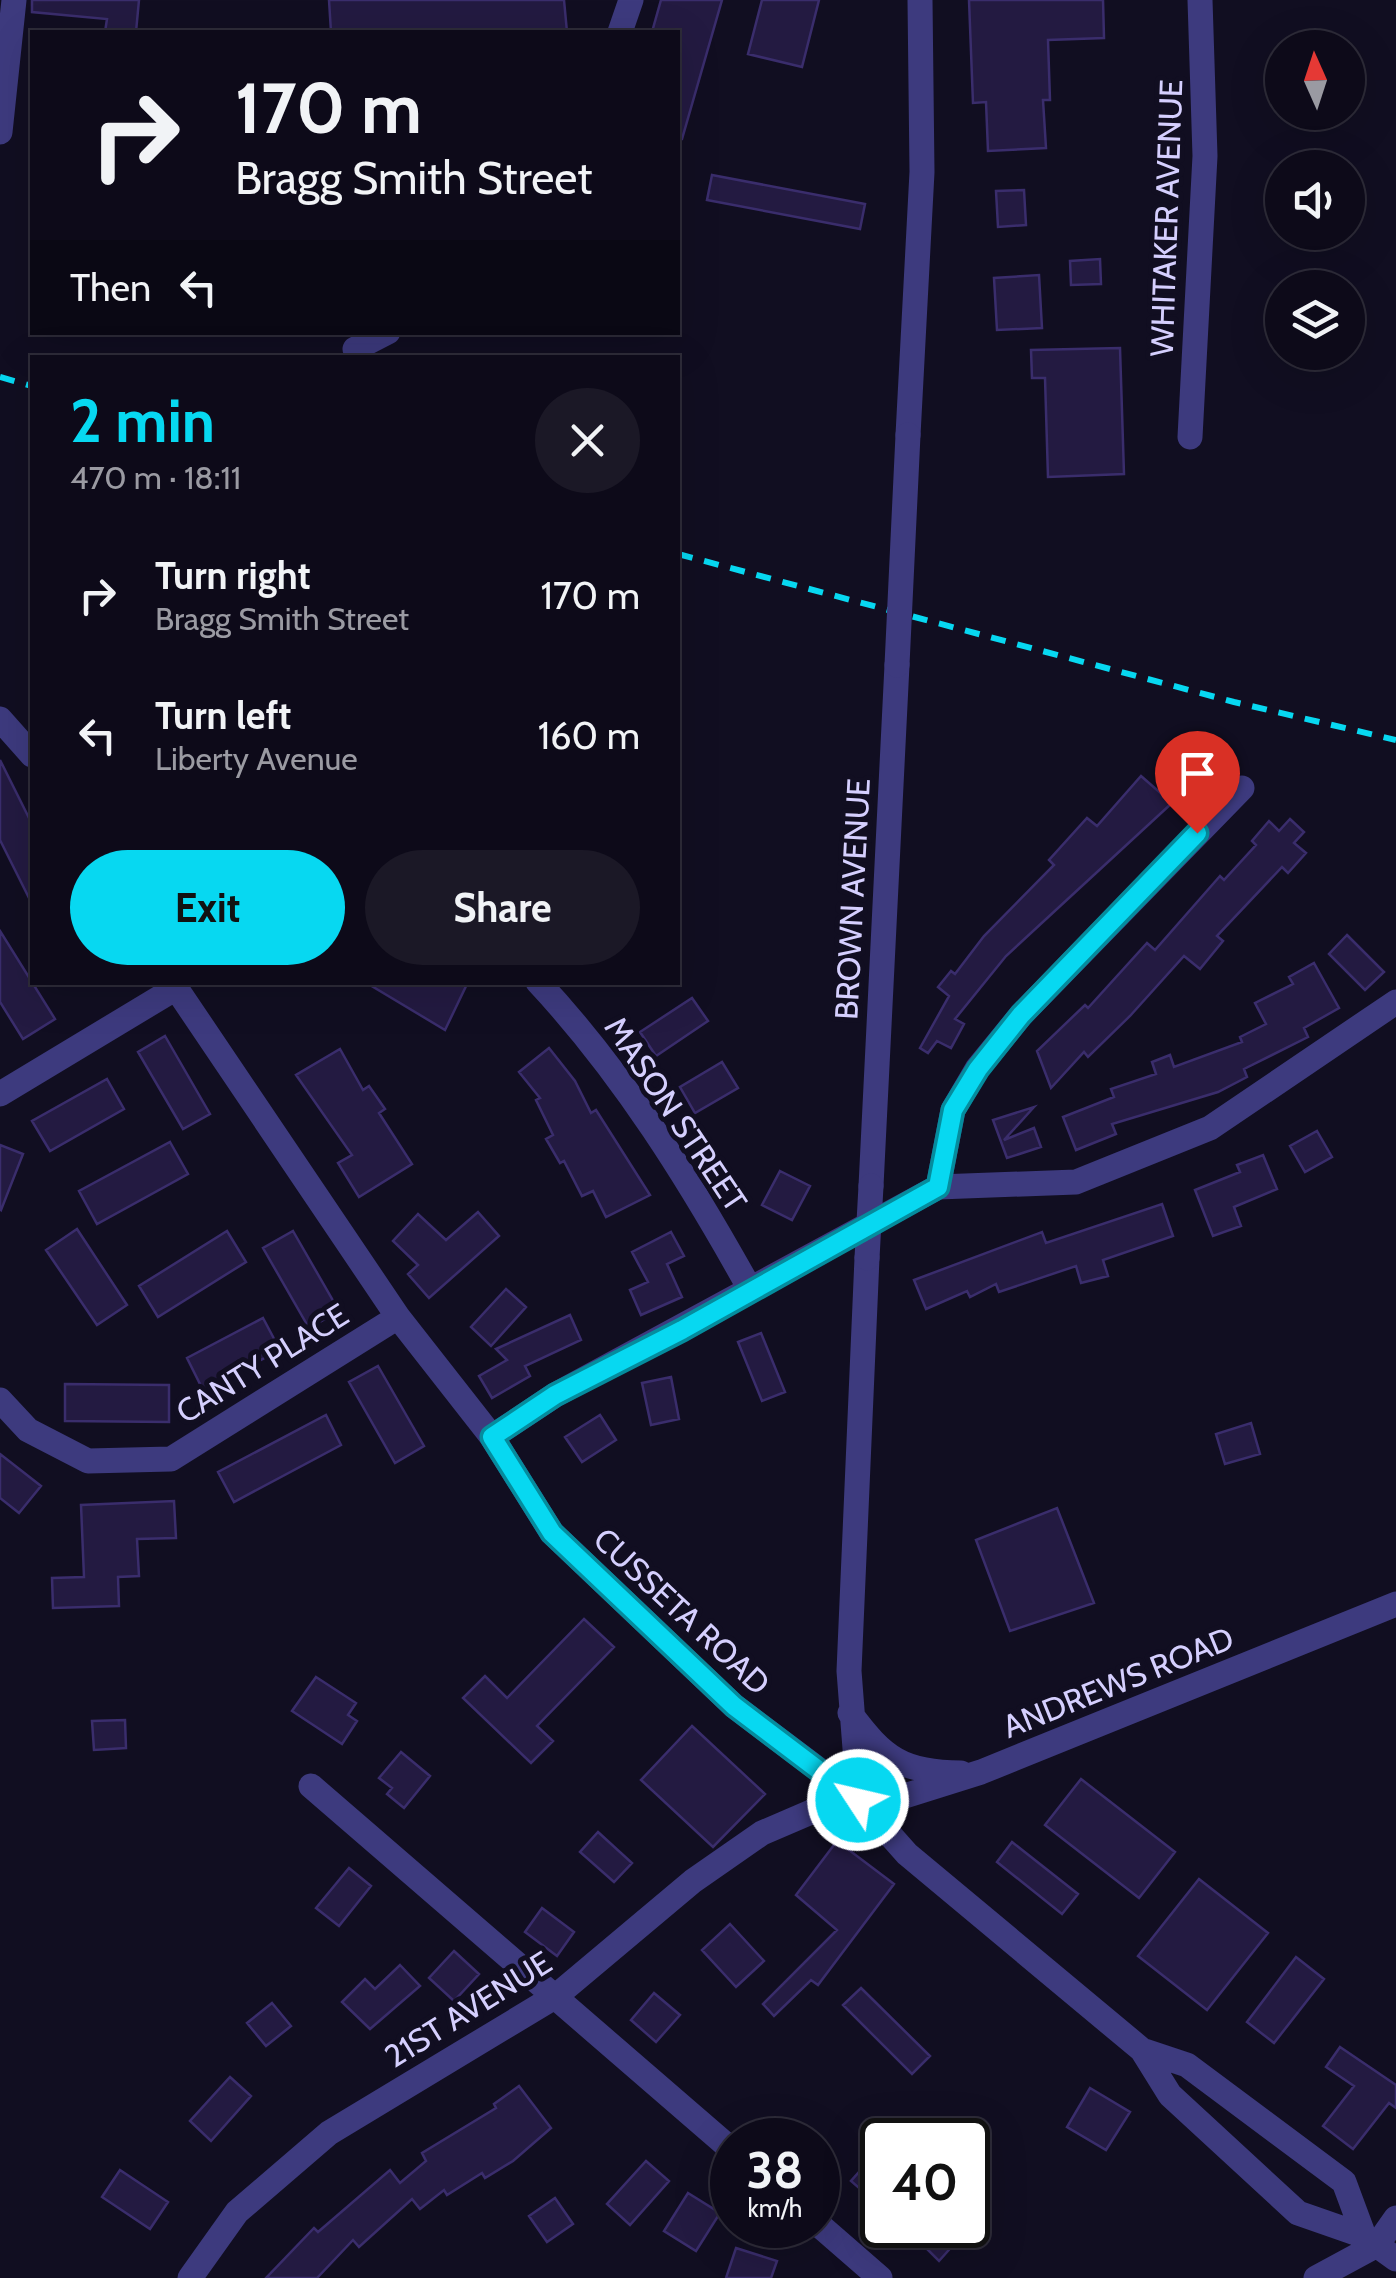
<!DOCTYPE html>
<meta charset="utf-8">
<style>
:root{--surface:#0d0a19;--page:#1b1826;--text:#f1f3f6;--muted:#9a9aa2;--line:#2d2b38;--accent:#07d8f1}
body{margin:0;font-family:Cabin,sans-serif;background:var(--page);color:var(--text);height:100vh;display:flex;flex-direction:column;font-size:38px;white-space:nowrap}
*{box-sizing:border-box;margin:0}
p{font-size:32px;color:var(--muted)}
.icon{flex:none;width:55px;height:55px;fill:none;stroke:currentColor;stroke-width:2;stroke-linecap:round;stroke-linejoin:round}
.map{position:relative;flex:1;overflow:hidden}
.drawer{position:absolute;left:30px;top:355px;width:650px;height:630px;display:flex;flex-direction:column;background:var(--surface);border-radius:0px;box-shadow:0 10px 40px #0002,0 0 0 2px var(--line)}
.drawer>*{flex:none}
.top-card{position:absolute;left:30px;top:30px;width:650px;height:305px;border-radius:0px;box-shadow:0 10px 40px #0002,0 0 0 2px var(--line);background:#0d0a19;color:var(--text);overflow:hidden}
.needle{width:65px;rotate:357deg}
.tools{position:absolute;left:1265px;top:30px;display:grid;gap:20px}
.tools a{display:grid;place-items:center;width:100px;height:100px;border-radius:50%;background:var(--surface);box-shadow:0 10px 40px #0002,0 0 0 2px var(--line);font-size:50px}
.speed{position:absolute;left:710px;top:2118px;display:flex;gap:20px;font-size:50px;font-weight:700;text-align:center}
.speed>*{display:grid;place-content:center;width:130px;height:130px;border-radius:50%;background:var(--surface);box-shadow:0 10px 40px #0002,0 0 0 2px var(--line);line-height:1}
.speed small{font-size:25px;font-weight:400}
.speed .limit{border:5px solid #111;border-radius:15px;background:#fff;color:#111}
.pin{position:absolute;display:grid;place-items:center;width:85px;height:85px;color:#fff;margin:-102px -42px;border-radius:50% 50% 50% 0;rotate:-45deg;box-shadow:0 0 10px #0007}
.pin .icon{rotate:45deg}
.me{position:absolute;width:110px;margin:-55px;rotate:305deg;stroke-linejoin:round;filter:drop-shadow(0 0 8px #0008)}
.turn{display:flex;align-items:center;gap:35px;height:210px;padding:0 40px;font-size:45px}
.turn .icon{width:130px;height:130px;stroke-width:2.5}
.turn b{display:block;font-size:70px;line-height:85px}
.then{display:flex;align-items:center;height:95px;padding:0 40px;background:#0003;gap:20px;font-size:38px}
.round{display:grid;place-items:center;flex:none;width:105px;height:105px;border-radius:52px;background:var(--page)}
.summary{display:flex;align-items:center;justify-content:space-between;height:170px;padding:0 40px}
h1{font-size:60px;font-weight:700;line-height:75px;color:var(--accent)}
.primary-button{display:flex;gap:20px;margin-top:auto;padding:20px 40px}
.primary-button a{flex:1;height:115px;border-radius:60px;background:var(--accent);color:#111;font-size:40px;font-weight:700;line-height:115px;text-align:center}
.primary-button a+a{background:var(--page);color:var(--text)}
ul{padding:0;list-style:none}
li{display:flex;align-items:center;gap:30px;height:140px;padding:0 40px}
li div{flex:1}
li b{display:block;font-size:38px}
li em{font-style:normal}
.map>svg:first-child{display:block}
</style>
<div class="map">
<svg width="1396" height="2278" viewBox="0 0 1396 2278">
<rect width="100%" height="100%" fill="#110e21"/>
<!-- building -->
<path fill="#231a41" stroke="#3a2d6c" stroke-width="2.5" d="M32,0H139L136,32H105L107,19L32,12Z
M329,0H564L567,32H331Z
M661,0H722L682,139H678V32H652Z
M762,0H819L802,67L748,54Z
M969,0H1103L1104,38L1048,40L1050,100H1043L1046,148L988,151L986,102L973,103Z
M712,175L865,204L860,229L707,200Z
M1024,190L1026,225L998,227L996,191Z
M1100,259L1101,284L1071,285L1070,261Z
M1039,275L1042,328L997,330L994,278Z
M1120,348L1124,474L1048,477L1045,378H1032L1031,350Z
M0,760L32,824V904L0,840Z
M1141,776L1172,803L1006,956L955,1019L964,1024L951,1048L937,1041L928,1053L920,1048L949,996L938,987L951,971L955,974L984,936L1054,865L1049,860L1087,818L1097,826Z
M1290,819L1304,832L1294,843L1306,853L1288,873L1282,867L1217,936L1223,941L1200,969L1184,956L1130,1016L1088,1057L1084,1052L1051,1088L1037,1051L1085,1005L1088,1008L1147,943L1155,950L1220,876L1224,880L1256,845L1252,841L1269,821L1279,831Z
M0,931L55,1019L23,1039L0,1002Z
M1347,935L1384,972L1365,990L1329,954Z
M1314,963L1339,1008L1304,1028L1308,1037L1244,1069L1247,1077L1218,1092L1112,1124L1116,1134L1076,1150L1063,1117L1114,1097L1111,1089L1156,1074L1152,1062L1170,1055L1174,1067L1242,1042L1240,1037L1266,1024L1255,1003L1293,984L1289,977Z
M365,982H468L445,1030Z
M692,998L708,1021L656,1056L640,1032Z
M165,1036L210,1114L183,1129L138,1052Z
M549,1048L575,1081L591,1113L596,1110L650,1195L606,1217L593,1191L582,1196L564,1161L560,1163L546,1139L553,1135L536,1100L540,1098L519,1072Z
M340,1049L363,1090L369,1086L385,1109L379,1113L412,1164L359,1197L338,1163L352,1155L296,1075Z
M722,1062L738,1088L695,1113L680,1087Z
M107,1079L124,1109L50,1151L32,1121Z
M1034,1107L1004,1140L1034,1128L1041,1147L1007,1158L993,1120Z
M1317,1131L1332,1157L1305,1172L1290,1146Z
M170,1142L188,1174L97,1224L79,1191Z
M0,1145L23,1154L1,1210L0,1209Z
M1263,1155L1277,1189L1234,1207L1241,1226L1213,1236L1195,1190L1240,1172L1237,1165Z
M780,1171L810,1186L792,1220L762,1205Z
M1162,1204L1173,1236L1103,1260L1108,1276L1081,1283L1076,1266L999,1292L996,1284L970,1297L967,1291L926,1309L914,1280L1042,1232L1046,1243Z
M478,1212L499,1236L429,1298L408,1274L418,1265L393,1241L418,1214L446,1240Z
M77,1229L127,1305L97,1325L46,1250Z
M227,1231L246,1262L158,1317L139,1286Z
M293,1231L339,1311L309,1328L263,1248Z
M671,1232L684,1256L667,1264L682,1297L641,1315L630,1290L648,1282L632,1252Z
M506,1289L526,1307L491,1346L471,1327Z
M570,1315L581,1340L525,1366L530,1376L492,1398L479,1376L507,1360L496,1349Z
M263,1318L280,1350L203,1390L187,1358Z
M761,1333L785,1392L762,1401L738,1342Z
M378,1366L424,1446L395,1463L349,1382Z
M671,1377L679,1419L651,1425L642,1383Z
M65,1384L169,1385V1422L65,1421Z
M326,1415L341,1445L234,1502L218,1472Z
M600,1415L616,1440L582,1462L565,1437Z
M1251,1423L1260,1454L1225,1464L1216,1434Z
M0,1454L41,1486L19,1513L0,1498Z
M174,1501L176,1538L137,1539L139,1576L118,1577L119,1606L53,1608L52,1578L84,1577L81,1505Z
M1057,1508L1094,1603L1010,1631L976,1540Z
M584,1619L614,1647L537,1726L553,1741L531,1763L463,1698L485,1676L507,1698Z
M316,1677L356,1703L348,1715L357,1721L342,1744L292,1711Z
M125,1720L126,1748L94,1750L92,1721Z
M692,1726L765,1794L713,1847L641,1780Z
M401,1752L430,1776L404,1808L387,1794L392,1788L379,1778Z
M1081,1779L1175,1852L1139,1898L1045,1825Z
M598,1832L632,1863L614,1882L580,1852Z
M837,1841L894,1884L818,1985L811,1980L774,2016L763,2004L837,1930L796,1895Z
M1012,1842L1078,1894L1062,1914L997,1862Z
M349,1868L371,1886L339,1926L316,1908Z
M1199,1879L1268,1933L1207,2010L1138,1956Z
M542,1908L574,1932L557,1956L525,1932Z
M730,1924L764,1961L736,1987L702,1950Z
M454,1951L479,1974L454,2001L429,1978Z
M1296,1957L1324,1979L1274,2043L1247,2022Z
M400,1965L420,1986L370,2029L342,2002L365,1979L375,1989Z
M861,1988L930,2056L912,2074L843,2005Z
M654,1993L680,2015L656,2042L631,2020Z
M272,2003L291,2026L266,2046L247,2023Z
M1340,2047L1396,2085V2108L1389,2103L1353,2149L1323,2126L1354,2086L1326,2067Z
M230,2077L251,2096L211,2141L190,2121Z
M519,2086L551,2128L513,2161L485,2178L482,2173L447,2195L444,2190L420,2209L412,2199L359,2247L353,2240L317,2278H266L314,2228L318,2232L390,2170L400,2183L426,2161L422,2153L496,2108L494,2104Z
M1090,2088L1130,2112L1106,2150L1067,2127Z
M882,2146V2192L874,2201L851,2181Z
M646,2161L669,2181L630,2225L607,2204Z
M120,2170L168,2202L150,2229L102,2197Z
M688,2193L720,2213L696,2251L664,2231Z
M555,2198L573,2224L547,2242L529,2216Z
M903,2225H971L939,2261Z
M736,2248L777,2261L771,2278H726Z"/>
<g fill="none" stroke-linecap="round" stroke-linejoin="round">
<!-- minor -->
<path stroke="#3d3a7e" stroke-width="25" d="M620,32L631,0
M0,132L14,0
M355,349L388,332
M908,435L922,172L920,0
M1190,437L1205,156L1200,0
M0,719L32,755
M172,982L398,1317L492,1437L552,1533L734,1706L859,1800L907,1854L1142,2050L1170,2095L1298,2213L1364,2236L1396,2259
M538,982C623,1073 690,1181 750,1289
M0,1094L176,988L178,982
M871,1186L897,665
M938,1187L953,1110L977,1069L1021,1015L1242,788
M0,1400L28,1430L88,1461L171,1459L398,1317
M492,1437L555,1395L938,1187L1076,1182L1210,1128L1396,1002
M850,1713C883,1758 903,1773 961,1773
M311,1786L732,2150
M859,1800L849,1671L867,1258
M1142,2050L1187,2065L1344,2182L1364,2236
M818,2224L880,2278
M190,2278L237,2212L329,2133L556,1996L693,1881L762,1833L811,1812L859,1800L895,1799L981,1772L1396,1604
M1316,2278L1377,2245L1396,2218"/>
<!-- rail -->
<path stroke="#07d8f1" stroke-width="6" stroke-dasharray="15 12" stroke-linecap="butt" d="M0,377L32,386
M678,554L1234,702L1396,740"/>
<!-- minor-bridge -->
<path stroke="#3d3a7e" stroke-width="25" d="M897,665L908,435
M867,1258L871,1186"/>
</g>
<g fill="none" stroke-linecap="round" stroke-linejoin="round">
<!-- route casing -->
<g stroke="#058c9d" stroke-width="25">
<path id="route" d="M858,1800L734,1706L552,1533L492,1437L555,1395L682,1330L938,1187L953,1110L978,1069L1021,1015L1197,833"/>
</g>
<!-- route -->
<use href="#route" stroke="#07d8f1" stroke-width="18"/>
</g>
<g text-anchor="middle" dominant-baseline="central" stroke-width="10" stroke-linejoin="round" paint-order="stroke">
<!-- street labels -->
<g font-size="32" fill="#d5cffe" stroke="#110e21">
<text transform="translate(1166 218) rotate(-88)">WHITAKER AVENUE</text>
<text transform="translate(852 899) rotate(-87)">BROWN AVENUE</text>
<text transform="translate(676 1114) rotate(56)">MASON STREET</text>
<text transform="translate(262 1363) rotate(-32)">CANTY PLACE</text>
<text transform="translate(682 1611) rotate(43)">CUSSETA ROAD</text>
<text transform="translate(1118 1682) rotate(-22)">ANDREWS ROAD</text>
<text transform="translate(468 2009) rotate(-32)">21ST AVENUE</text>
</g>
</g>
</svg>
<div class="tools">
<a><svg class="needle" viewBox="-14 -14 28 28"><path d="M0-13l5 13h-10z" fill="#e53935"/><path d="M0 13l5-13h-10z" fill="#9a9aa2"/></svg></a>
<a><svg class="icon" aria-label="sound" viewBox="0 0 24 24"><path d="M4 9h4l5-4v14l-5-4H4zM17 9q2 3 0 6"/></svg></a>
<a><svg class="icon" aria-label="layers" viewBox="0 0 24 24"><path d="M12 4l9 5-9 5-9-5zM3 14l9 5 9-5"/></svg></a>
</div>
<div class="speed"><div>38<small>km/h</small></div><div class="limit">40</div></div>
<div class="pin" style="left:1197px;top:833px;background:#d93025"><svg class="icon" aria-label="arrive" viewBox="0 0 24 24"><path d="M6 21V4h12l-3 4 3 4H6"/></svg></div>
<svg class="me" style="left:858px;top:1800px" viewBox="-20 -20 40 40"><circle r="17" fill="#07d8f1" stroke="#fff" stroke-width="3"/><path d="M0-11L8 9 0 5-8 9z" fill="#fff"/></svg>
<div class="top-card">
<div class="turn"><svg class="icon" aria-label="right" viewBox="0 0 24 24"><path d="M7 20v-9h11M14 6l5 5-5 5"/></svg><div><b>170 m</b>Bragg Smith Street</div></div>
<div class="then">Then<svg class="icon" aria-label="left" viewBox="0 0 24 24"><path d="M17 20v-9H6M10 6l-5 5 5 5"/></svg></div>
</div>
<section class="drawer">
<div class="summary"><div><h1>2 min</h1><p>470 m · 18:11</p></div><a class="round"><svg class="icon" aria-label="close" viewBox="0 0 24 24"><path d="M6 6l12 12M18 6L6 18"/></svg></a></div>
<ul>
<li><svg class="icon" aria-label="right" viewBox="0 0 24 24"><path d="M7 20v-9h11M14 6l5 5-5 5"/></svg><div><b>Turn right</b><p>Bragg Smith Street</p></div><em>170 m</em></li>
<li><svg class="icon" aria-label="left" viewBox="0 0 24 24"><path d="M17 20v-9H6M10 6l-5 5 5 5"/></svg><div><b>Turn left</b><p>Liberty Avenue</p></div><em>160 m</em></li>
</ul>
<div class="primary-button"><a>Exit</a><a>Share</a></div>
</section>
</div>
